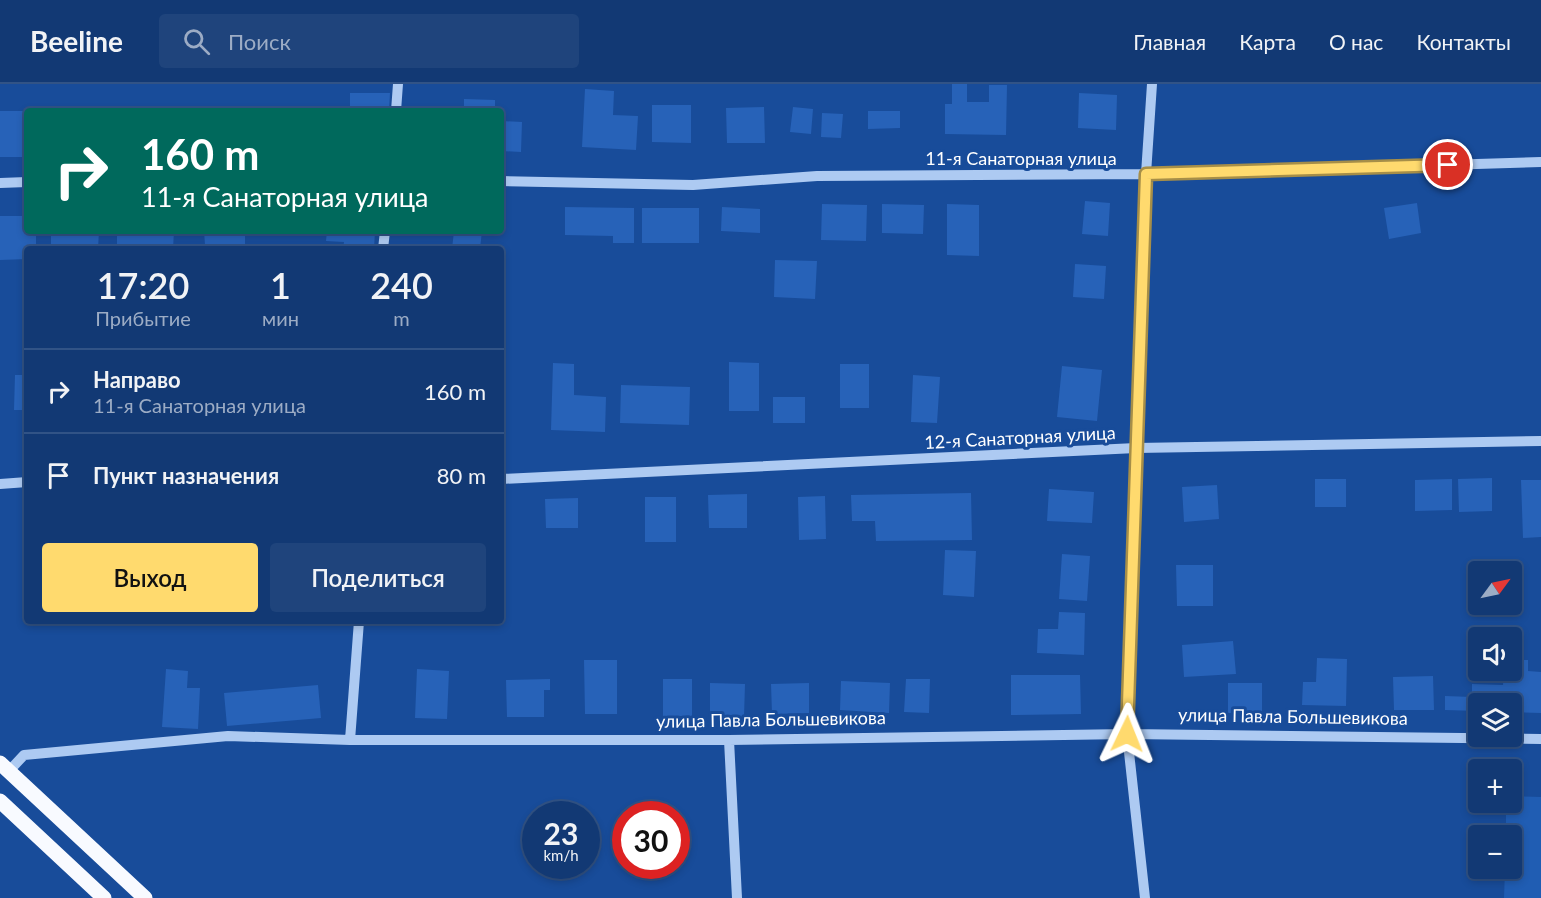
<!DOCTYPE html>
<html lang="ru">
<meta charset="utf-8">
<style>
:root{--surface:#123974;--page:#1f447c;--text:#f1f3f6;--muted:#9cacc5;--line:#315386;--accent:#ffda6e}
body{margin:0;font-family:Lato,sans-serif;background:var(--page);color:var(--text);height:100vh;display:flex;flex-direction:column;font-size:22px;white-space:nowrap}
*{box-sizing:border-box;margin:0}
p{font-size:20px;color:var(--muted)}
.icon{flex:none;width:33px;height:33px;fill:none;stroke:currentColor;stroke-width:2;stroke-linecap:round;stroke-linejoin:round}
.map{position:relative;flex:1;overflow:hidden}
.side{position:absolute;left:24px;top:162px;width:480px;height:378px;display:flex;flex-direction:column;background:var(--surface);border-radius:6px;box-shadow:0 3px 9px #0003,0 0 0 2px var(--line)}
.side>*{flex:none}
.banner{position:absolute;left:24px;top:24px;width:480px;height:126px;border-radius:6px;box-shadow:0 3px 9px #0003,0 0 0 2px var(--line);background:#00695c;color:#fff;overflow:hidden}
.needle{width:39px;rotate:57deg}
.buttons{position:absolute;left:1468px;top:477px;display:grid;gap:12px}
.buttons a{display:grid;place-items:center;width:54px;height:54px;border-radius:6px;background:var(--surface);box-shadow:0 3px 9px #0003,0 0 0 2px var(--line);font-size:30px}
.speed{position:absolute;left:522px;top:717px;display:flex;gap:12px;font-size:30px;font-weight:700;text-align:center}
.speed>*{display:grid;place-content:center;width:78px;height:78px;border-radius:50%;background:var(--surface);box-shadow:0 3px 9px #0003,0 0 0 2px var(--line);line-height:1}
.speed small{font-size:15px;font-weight:400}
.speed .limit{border:9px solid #d22;background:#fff;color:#111}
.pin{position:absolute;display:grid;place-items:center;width:51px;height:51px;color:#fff;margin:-26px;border:3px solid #fff;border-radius:50%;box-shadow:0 2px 6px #0007}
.me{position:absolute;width:66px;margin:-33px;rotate:2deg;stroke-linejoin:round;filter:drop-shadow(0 0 4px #0008)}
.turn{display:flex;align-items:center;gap:21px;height:126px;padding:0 18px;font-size:27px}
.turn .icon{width:78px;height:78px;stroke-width:2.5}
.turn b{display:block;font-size:42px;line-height:51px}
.eta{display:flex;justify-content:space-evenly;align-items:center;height:102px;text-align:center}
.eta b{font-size:36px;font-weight:600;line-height:42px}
.button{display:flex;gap:12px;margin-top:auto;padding:12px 18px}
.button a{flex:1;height:69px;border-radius:6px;background:var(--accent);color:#111;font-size:24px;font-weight:600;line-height:69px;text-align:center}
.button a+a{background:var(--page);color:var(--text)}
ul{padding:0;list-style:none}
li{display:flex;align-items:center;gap:18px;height:84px;padding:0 18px;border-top:2px solid var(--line)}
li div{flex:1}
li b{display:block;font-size:22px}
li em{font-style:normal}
header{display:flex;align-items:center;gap:36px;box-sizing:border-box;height:84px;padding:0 30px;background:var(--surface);border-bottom:2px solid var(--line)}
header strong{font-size:28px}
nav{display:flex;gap:33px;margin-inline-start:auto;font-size:21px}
.search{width:420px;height:54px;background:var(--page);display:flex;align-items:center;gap:15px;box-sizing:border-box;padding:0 21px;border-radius:6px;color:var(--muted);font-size:22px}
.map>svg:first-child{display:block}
</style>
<header>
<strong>Beeline</strong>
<div class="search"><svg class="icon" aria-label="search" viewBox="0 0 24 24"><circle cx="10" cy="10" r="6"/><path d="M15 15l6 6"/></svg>Поиск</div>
<nav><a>Главная</a><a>Карта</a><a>О нас</a><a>Контакты</a></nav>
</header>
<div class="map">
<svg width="1541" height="814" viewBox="0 0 1541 814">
<rect width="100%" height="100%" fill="#184c9a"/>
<!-- green -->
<path fill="#205db3" d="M1512,712L1541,713V814H1504L1505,785L1512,784V752L1506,751V719L1512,718Z"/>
<!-- building -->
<path fill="#2762b8" d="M952,0H967V18H989V1H1007L1006,51L945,50V20H952Z
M585,5L614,7L613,31L638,32L636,66L582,63Z
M350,9H390L389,27H350Z
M1079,9L1117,11L1116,46L1078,44Z
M464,15L495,16V27H464Z
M652,21H691V59L652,58Z
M764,23L765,59H727L726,24Z
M793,23L813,25L811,50L790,48Z
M0,27H27V73H0Z
M868,27H900V44L868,45Z
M822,29L843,30L841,54L821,53Z
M501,37L522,38L521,68L501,67Z
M1085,117L1110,119L1108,152L1082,150Z
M1417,119L1421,149L1389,155L1384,124Z
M822,120L867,121L866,157L821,156Z
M882,120L924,121L923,150L882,149Z
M947,120L979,121V172L947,171Z
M565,123L634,124V159H613V152L565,151Z
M722,123L760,125V149L721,147Z
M642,124H699V159H642Z
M0,132H27V147H36V165H27V175L0,176Z
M51,147H99L98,165H51Z
M117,147H174L173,165H117Z
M204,147H245V160L205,161Z
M327,147H375L374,165H343L344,158L326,157Z
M454,147H482L480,165H452Z
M775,176L817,177L815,215L774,213Z
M1075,180L1106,182L1104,215L1073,213Z
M729,278L759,279V327H729Z
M553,279L574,280V311L606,313L605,348L551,346Z
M840,280H869V324H840Z
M1062,282L1102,286L1097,337L1057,333Z
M15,291H27V326H14Z
M913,291L940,293L937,339L911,338Z
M621,301L690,303L689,341L620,339Z
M773,313H805V339H773Z
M1492,394V427L1459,428L1458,395Z
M1315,395H1346V423H1315Z
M1452,395V426L1415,427V396Z
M1521,396H1541V453L1523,454Z
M1217,401L1219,435L1184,438L1182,403Z
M1049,405L1094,408L1092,439L1047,437Z
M971,409L972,456L876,457L875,437H852L851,411Z
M747,410V444H709L708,411Z
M825,412L826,455L799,456L798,413Z
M645,413H676V458H645Z
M578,414V444H546L545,415Z
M945,466L976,467L974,513L943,511Z
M1062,470L1090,472L1087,517L1059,515Z
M1176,481H1213V522H1177Z
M1059,528L1085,529L1084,571L1037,569L1038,545H1058Z
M422,537H451L450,542L422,540Z
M1233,557L1236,590L1184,593L1182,561Z
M1317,574L1347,575L1346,622L1302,621L1303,598H1316Z
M584,576H617V630H585Z
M1512,576H1528V587L1541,588V629L1512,628V620H1479V627L1445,626V612L1472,613V600L1503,601L1504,586H1512Z
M166,585L188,587L187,604H200L198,645L162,643Z
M417,585L449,587L447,635L415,634Z
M1011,591H1080L1081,630L1011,631Z
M1433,592L1434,626H1394L1393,593Z
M550,595V606H544V633H507L506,596Z
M663,595H692V632H663Z
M906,595H930L929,629L904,628Z
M841,597L890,599L889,629L840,626Z
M710,599L745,600L744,633H710Z
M809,599V629L772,630L771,600Z
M1228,599H1262V629H1228Z
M318,601L321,634L227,642L224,609Z"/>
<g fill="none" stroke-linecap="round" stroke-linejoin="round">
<!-- minor -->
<path stroke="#adcaf2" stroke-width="10" d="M396,27L398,0
M501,97L693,101L817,92L1146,90L1541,78
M0,99L27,98
M383,165L385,147
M501,395L1136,364L1541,357
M0,400L27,398
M350,656L359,537
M729,656L737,814
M9,687L24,671L228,652L350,656H729L1127,650L1541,655
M1145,814L1127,650L1146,90L1152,0"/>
<!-- major -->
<path stroke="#f8faff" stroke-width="15" d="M0,679L145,814
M0,717L104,814"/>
</g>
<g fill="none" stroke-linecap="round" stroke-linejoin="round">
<!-- route casing -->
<g stroke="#a68e48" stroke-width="15">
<path id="route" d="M1127,650L1146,90L1448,81"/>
</g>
<!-- route -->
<use href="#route" stroke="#ffda6e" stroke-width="10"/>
</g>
<g text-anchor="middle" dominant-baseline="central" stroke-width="6" stroke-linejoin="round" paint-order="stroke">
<!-- street labels -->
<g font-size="18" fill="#fff" stroke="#184c9a">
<text x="1021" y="74">11-я Санаторная улица</text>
<text transform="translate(1020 353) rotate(-3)">12-я Санаторная улица</text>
<text transform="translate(1293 632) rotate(1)">улица Павла Большевикова</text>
<text transform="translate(771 635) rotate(-1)">улица Павла Большевикова</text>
</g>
</g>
</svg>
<div class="buttons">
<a><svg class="needle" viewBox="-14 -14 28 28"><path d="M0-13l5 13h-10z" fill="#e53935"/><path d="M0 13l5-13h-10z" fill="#9cacc5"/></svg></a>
<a><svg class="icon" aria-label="sound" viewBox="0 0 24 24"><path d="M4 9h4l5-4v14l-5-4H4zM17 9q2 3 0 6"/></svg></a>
<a><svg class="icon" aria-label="layers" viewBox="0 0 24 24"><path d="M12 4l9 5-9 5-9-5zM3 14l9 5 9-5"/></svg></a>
<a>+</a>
<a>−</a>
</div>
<div class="speed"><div>23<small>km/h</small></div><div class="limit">30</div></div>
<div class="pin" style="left:1448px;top:81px;background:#d93025"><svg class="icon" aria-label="arrive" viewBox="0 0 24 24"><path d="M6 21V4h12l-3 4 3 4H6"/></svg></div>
<svg class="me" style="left:1127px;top:650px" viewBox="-20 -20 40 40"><path d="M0-17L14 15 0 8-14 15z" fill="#ffda6e" stroke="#fff" stroke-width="4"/></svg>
<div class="banner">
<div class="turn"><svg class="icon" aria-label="right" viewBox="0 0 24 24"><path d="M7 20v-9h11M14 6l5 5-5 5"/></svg><div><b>160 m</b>11-я Санаторная улица</div></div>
</div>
<section class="side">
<div class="eta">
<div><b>17:20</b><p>Прибытие</p></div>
<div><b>1</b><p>мин</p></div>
<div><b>240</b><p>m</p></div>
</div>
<ul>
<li><svg class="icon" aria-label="right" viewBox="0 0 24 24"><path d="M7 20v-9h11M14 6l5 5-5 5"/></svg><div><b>Направо</b><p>11-я Санаторная улица</p></div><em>160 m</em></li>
<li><svg class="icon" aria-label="arrive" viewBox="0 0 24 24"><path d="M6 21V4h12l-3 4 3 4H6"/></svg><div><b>Пункт назначения</b></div><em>80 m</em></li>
</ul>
<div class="button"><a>Выход</a><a>Поделиться</a></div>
</section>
</div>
